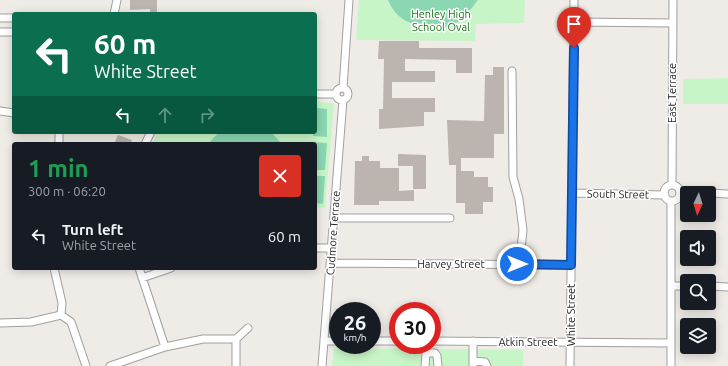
<!DOCTYPE html>
<meta charset="utf-8">
<style>
:root{--surface:#171b24;--page:#20242c;--text:#f1f3f6;--muted:#9ea1a6}
body{margin:0;font-family:Ubuntu,sans-serif;background:var(--page);color:var(--text);height:100vh;display:flex;flex-direction:column;font-size:15px;white-space:nowrap}
*{box-sizing:border-box;margin:0}
p{font-size:13px;color:var(--muted)}
.icon{flex:none;width:22px;height:22px;fill:none;stroke:currentColor;stroke-width:2;stroke-linecap:round;stroke-linejoin:round}
.map{position:relative;flex:1;overflow:hidden}
.side{position:absolute;left:12px;top:142px;width:305px;height:128px;display:flex;flex-direction:column;background:var(--surface);border-radius:4px;box-shadow:0 2px 10px #0003}
.side>*{flex:none}
.banner{position:absolute;left:12px;top:12px;width:305px;height:122px;border-radius:4px;box-shadow:0 2px 10px #0003;background:#0b6e4f;color:#fff;overflow:hidden}
.needle{width:26px;rotate:184deg}
.fabs{position:absolute;left:680px;top:186px;display:grid;gap:8px}
.fabs a{display:grid;place-items:center;width:36px;height:36px;border-radius:4px;background:var(--surface);box-shadow:0 2px 10px #0003;font-size:20px}
.speed{position:absolute;left:329px;top:302px;display:flex;gap:8px;font-size:20px;font-weight:700;text-align:center}
.speed>*{display:grid;place-content:center;width:52px;height:52px;border-radius:50%;background:var(--surface);box-shadow:0 2px 10px #0003;line-height:1}
.speed small{font-size:10px;font-weight:400}
.speed .limit{border:6px solid #d22;background:#fff;color:#111}
.pin{position:absolute;display:grid;place-items:center;width:34px;height:34px;color:#fff;margin:-41px -17px;border-radius:50% 50% 50% 0;rotate:-45deg;box-shadow:0 0 4px #0007}
.pin .icon{rotate:45deg}
.me{position:absolute;width:44px;margin:-22px;rotate:90deg;stroke-linejoin:round;filter:drop-shadow(0 0 3px #0008)}
.turn{display:flex;align-items:center;gap:14px;height:84px;padding:0 16px;font-size:18px}
.turn .icon{width:52px;height:52px;stroke-width:2.5}
.turn b{display:block;font-size:28px;line-height:34px}
.lanes{display:flex;align-items:center;height:38px;padding:0 16px;background:#0003;justify-content:center;gap:20px;direction:ltr}
.lanes .off{opacity:.35}
.round{display:grid;place-items:center;flex:none;width:42px;height:42px;border-radius:4px;background:var(--page)}
.head{display:flex;align-items:center;justify-content:space-between;height:68px;padding:0 16px}
h1{font-size:24px;font-weight:600;line-height:30px;color:#1e9e55}
ul{padding:0;list-style:none}
li{display:flex;align-items:center;gap:12px;height:52px;padding:0 16px}
li div{flex:1}
li b{display:block;font-size:15px}
li em{font-style:normal}
.map>svg:first-child{display:block}
</style>
<div class="map">
<svg width="728" height="366" viewBox="0 0 728 366">
<rect width="100%" height="100%" fill="#efebe6"/>
<!-- park -->
<path fill="#c8f5c8" d="M359,0H525L524,23L476,24L475,41L356,40Z
M728,78V104H683V79Z
M315,102L334,103L325,208L315,207V144H152L158,132H315Z
M334,348L523,350V366H332Z"/>
<!-- pitch -->
<path fill="#8bd7b2" d="M388,0H478C470,10 461,23 448,27C444,28 437,27 433,27C412,26 396,20 388,0Z
M317,108L327,109V137L313,136Z
M219,132H271L282,144H208Z
M313,142L327,143L325,170H315V144H313Z
M315,176H325L323,204L315,203Z"/>
<!-- building -->
<path fill="#bcb4af" d="M130,0H157V12H150V9L130,10Z
M379,41H419V48H472V73H456V60L405,59V71H435V82H392V98H435V112H424V126L379,129V109H383L384,59H378Z
M493,67H504V134H494V158H461V171H474V177H488V187H493V202H483V214H465V203H456V165H449L447,120L484,121L485,75H493Z
M118,135L132,140L130,144H114Z
M398,154L426,155V189H413V166H398Z
M362,156H369V161H380V168H399V191L414,190V201H379V205H354L355,161H362Z
M686,303H709V309H686Z"/>
<g fill="none" stroke-linecap="round" stroke-linejoin="round">
<!-- minor casing -->
<g stroke="#a0a0a0" stroke-width="9">
<path id="minor" d="M114,14L117,0
M0,18H14
M573,22L673,23
M0,32H14
M512,71L513,177L519,199L523,230L521,249L517,264
M336 94a6 6 0 1 1 12 0a6 6 0 1 1-12 0Z
M343,88L349,0
M315,94H336
M0,111L14,113
M59,144V132
M145,144L151,132
M672,185L673,0
M664 193a8 8 0 1 1 16 0a8 8 0 1 1-16 0Z
M572,193L665,195
M709,193L728,194
M334,218H450
M315,248H332
M331,263L571,265
M54,268L62,303L61,315
M139,268L165,347
M142,278L171,268
M672,286H687
M709,286L728,287
M61,315L71,322L86,366
M0,323L31,322L61,315
M236,339L248,328
M325,341H338
M372,341H398
M432,341L671,343
M473,341V366
M473,361L485,362L487,366
M110,366L165,347L203,339H236
M236,366V339
M322,366L343,100
M425,366L426,353H435L437,356L438,366
M570,366L574,0
M671,366V201"/>
</g>
<!-- minor -->
<use href="#minor" stroke="#fff" stroke-width="7"/>
</g>
<g fill="none" stroke-linecap="round" stroke-linejoin="round">
<!-- route casing -->
<g stroke="#114b97" stroke-width="10">
<path id="route" d="M517,264L571,265L574,48"/>
</g>
<!-- route -->
<use href="#route" stroke="#1a73e8" stroke-width="7"/>
</g>
<g text-anchor="middle" dominant-baseline="central" stroke-width="3" stroke-linejoin="round" paint-order="stroke">
<!-- park labels -->
<g font-size="11" fill="#177416" stroke="#fff">
<text x="441" y="14">Henley High<tspan x="441" dy="13">School Oval</tspan></text>
</g>
<!-- street labels -->
<g font-size="11" fill="#1f1f1f" stroke="#fff">
<text transform="translate(672 93) rotate(-90)">East Terrace</text>
<text transform="translate(618 194) rotate(1)">South Street</text>
<text transform="translate(333 233) rotate(-86)">Cudmore Terrace</text>
<text x="451" y="264">Harvey Street</text>
<text transform="translate(571 315) rotate(-90)">White Street</text>
<text x="528" y="342">Atkin Street</text>
</g>
</g>
</svg>
<div class="fabs">
<a><svg class="needle" viewBox="-14 -14 28 28"><path d="M0-13l5 13h-10z" fill="#e53935"/><path d="M0 13l5-13h-10z" fill="#9ea1a6"/></svg></a>
<a><svg class="icon" aria-label="sound" viewBox="0 0 24 24"><path d="M4 9h4l5-4v14l-5-4H4zM17 9q2 3 0 6"/></svg></a>
<a><svg class="icon" aria-label="search" viewBox="0 0 24 24"><circle cx="10" cy="10" r="6"/><path d="M15 15l6 6"/></svg></a>
<a><svg class="icon" aria-label="layers" viewBox="0 0 24 24"><path d="M12 4l9 5-9 5-9-5zM3 14l9 5 9-5"/></svg></a>
</div>
<div class="speed"><div>26<small>km/h</small></div><div class="limit">30</div></div>
<div class="pin" style="left:574px;top:48px;background:#d93025"><svg class="icon" aria-label="arrive" viewBox="0 0 24 24"><path d="M6 21V4h12l-3 4 3 4H6"/></svg></div>
<svg class="me" style="left:517px;top:264px" viewBox="-20 -20 40 40"><circle r="17" fill="#1a73e8" stroke="#fff" stroke-width="3"/><path d="M0-11L8 9 0 5-8 9z" fill="#fff"/></svg>
<div class="banner">
<div class="turn"><svg class="icon" aria-label="left" viewBox="0 0 24 24"><path d="M17 20v-9H6M10 6l-5 5 5 5"/></svg><div><b>60 m</b>White Street</div></div>
<div class="lanes"><svg class="icon" aria-label="left" viewBox="0 0 24 24"><path d="M17 20v-9H6M10 6l-5 5 5 5"/></svg><svg class="icon off" aria-label="ahead" viewBox="0 0 24 24"><path d="M12 20V5M6 11l6-6 6 6"/></svg><svg class="icon off" aria-label="right" viewBox="0 0 24 24"><path d="M7 20v-9h11M14 6l5 5-5 5"/></svg></div>
</div>
<section class="side">
<div class="head"><div><h1>1 min</h1><p>300 m · 06:20</p></div><a class="round" style="background:#d93025;color:#fff"><svg class="icon" aria-label="close" viewBox="0 0 24 24"><path d="M6 6l12 12M18 6L6 18"/></svg></a></div>
<ul>
<li><svg class="icon" aria-label="left" viewBox="0 0 24 24"><path d="M17 20v-9H6M10 6l-5 5 5 5"/></svg><div><b>Turn left</b><p>White Street</p></div><em>60 m</em></li>
</ul>
</section>
</div>
